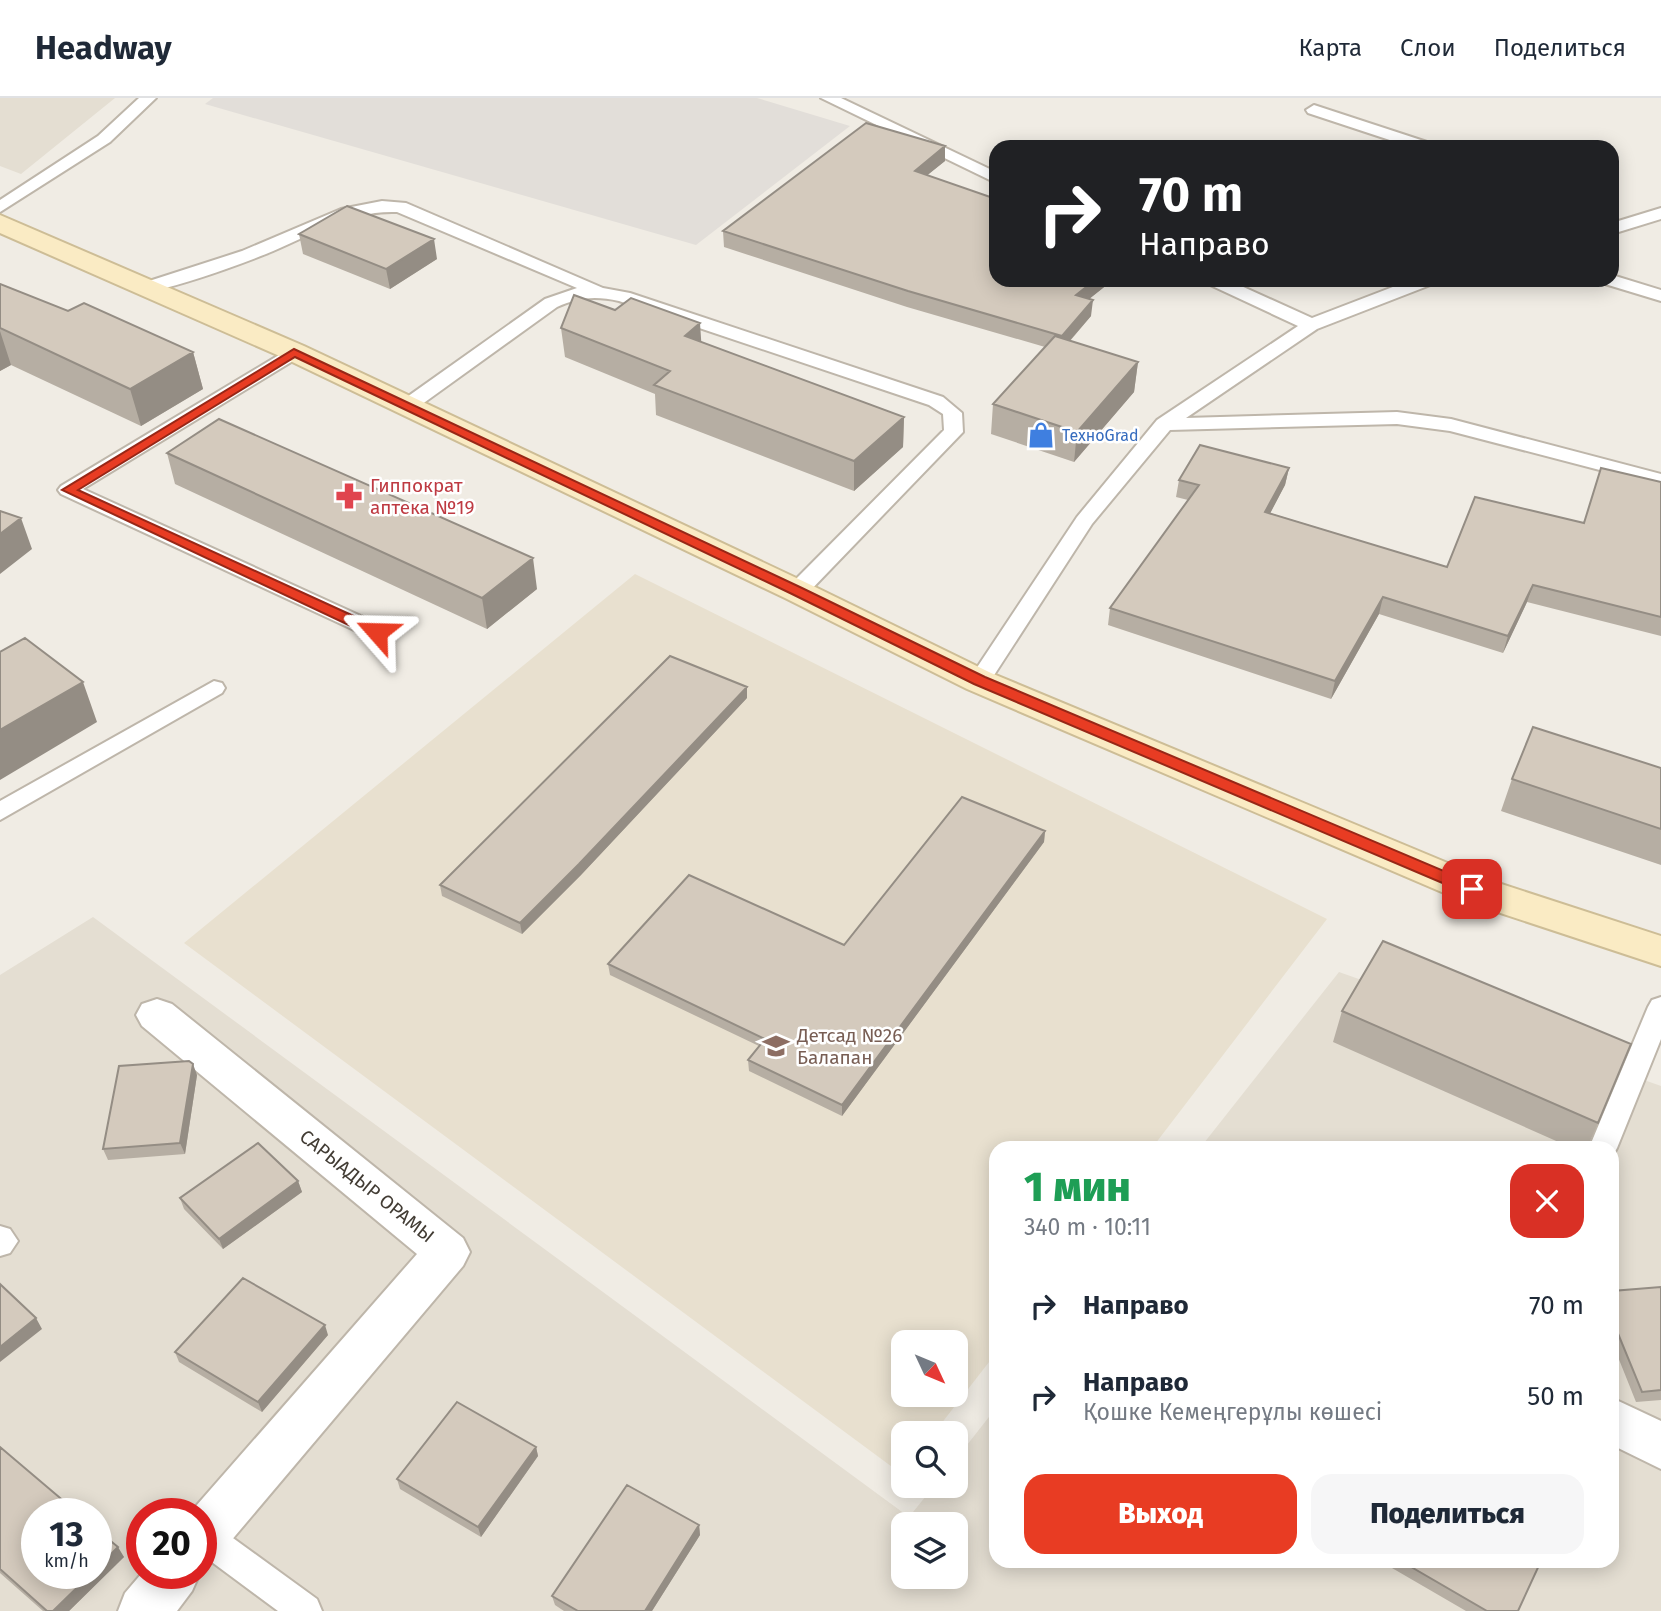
<!DOCTYPE html>
<html lang="ru">
<meta charset="utf-8">
<style>
:root{--surface:#fff;--page:#f6f6f7;--text:#1f2937;--muted:#747a83;--line:#e0e1e3;--accent:#e83c23}
body{margin:0;font-family:"Fira Sans",sans-serif;background:var(--page);color:var(--text);height:100vh;display:flex;flex-direction:column;font-size:26px;white-space:nowrap}
*{box-sizing:border-box;margin:0}
p{font-size:23px;color:var(--muted)}
.icon{flex:none;width:38px;height:38px;fill:none;stroke:currentColor;stroke-width:2;stroke-linecap:round;stroke-linejoin:round}
.map{position:relative;flex:1;overflow:hidden}
.sheet{position:absolute;left:989px;top:1043px;width:630px;height:427px;display:flex;flex-direction:column;background:var(--surface);border-radius:21px;box-shadow:0 4px 18px #0003}
.sheet>*{flex:none}
.hud{position:absolute;left:989px;top:42px;width:630px;height:147px;border-radius:21px;box-shadow:0 4px 18px #0003;background:#202124;color:#fff;overflow:hidden}
.needle{width:46px;rotate:134deg}
.buttons{position:absolute;left:891px;top:1232px;display:grid;gap:14px}
.buttons a{display:grid;place-items:center;width:77px;height:77px;border-radius:14px;background:var(--surface);box-shadow:0 4px 18px #0003;font-size:35px}
.speed{position:absolute;left:21px;top:1400px;display:flex;gap:14px;font-size:35px;font-weight:700;text-align:center}
.speed>*{display:grid;place-content:center;width:91px;height:91px;border-radius:50%;background:var(--surface);box-shadow:0 4px 18px #0003;line-height:1}
.speed small{font-size:18px;font-weight:400}
.speed .limit{border:10px solid #d22;background:#fff;color:#111}
.pin{position:absolute;display:grid;place-items:center;width:60px;height:60px;color:#fff;margin:-30px;border-radius:14px;box-shadow:0 4px 10px #0006}
.me{position:absolute;width:77px;margin:-38px;rotate:295deg;stroke-linejoin:round;filter:drop-shadow(0 0 5px #0008)}
.turn{display:flex;align-items:center;gap:24px;height:147px;padding:0 35px;font-size:32px}
.turn .icon{width:91px;height:91px;stroke-width:2.5}
.turn b{display:block;font-size:49px;line-height:60px}
.round{display:grid;place-items:center;flex:none;width:74px;height:74px;border-radius:21px;background:var(--page)}
.summary{display:flex;align-items:center;justify-content:space-between;height:119px;padding:0 35px}
h1{font-size:42px;font-weight:800;line-height:52px;color:#1e9e55}
.primary-button{display:flex;gap:14px;margin-top:auto;padding:14px 35px}
.primary-button a{flex:1;height:80px;border-radius:21px;background:var(--accent);color:#fff;font-size:28px;font-weight:800;line-height:80px;text-align:center}
.primary-button a+a{background:var(--page);color:var(--text)}
ul{padding:0;list-style:none}
li{display:flex;align-items:center;gap:21px;height:91px;padding:0 35px}
li div{flex:1}
li b{display:block;font-size:26px}
li em{font-style:normal}
header{display:flex;align-items:center;gap:42px;box-sizing:border-box;height:98px;padding:0 35px;background:var(--surface);border-bottom:2px solid var(--line)}
header strong{font-size:33px}
nav{display:flex;gap:38px;margin-inline-start:auto;font-size:24px}
.map>svg:first-child{display:block}
</style>
<header>
<strong>Headway</strong>
<nav><a>Карта</a><a>Слои</a><a>Поделиться</a></nav>
</header>
<div class="map">
<svg width="1661" height="1513" viewBox="0 0 1661 1513">
<rect width="100%" height="100%" fill="#f0ece4"/>
<!-- residential -->
<path fill="#e4ded2" fill-rule="evenodd" d="M0,0H115L21,76L0,68Z
M93,819L909,1419L934,1388H956V1361L996,1310V1463H1612V1050H1200L1339,874L1661,988V1513H0V877ZM37,1416H96V1475H37ZM142,1416H201V1475H142ZM903,1426H956V1479H903Z"/>
<!-- industrial -->
<path fill="#e2ded9" d="M213,0H757L850,28L696,147L205,6Z"/>
<!-- education -->
<path fill="#e8e0cf" fill-rule="evenodd" d="M635,476L1327,821L1152,1050H996V1255L934,1335H903V1377L184,845ZM903,1244H956V1297H903Z"/>
<g fill="none" stroke-linecap="round" stroke-linejoin="round">
<!-- lane casing -->
<g stroke="#beb6aa" stroke-width="4">
<path id="lane" d="M139,0H156L110,44L0,114V102L98,38Z
M821,0H841L996,74V85Z
M1314,7L1433,46L1435,49H1411L1308,15L1306,12Z
M382,103L406,105L603,190L630,195L943,299L962,315L963,334L805,498H789L786,493L789,488L944,332L943,316L929,307L619,203C596,198 579,199 557,209L414,312H400L397,308L400,304L545,201L577,190L397,114C349,112 310,138 266,156C228,171 188,185 149,194L140,189L143,185L242,153L341,111Z
M1661,110V121L1612,136V125Z
M1612,177L1661,192V203L1605,186L1602,182H1612Z
M1205,182H1228L1312,220L1411,182H1436L1433,186L1317,231L1186,320L1397,314L1451,321L1661,376V388L1450,333L1397,326L1170,332L1092,426L987,588L979,590L971,588L968,583L1077,419L1157,322L1298,228L1208,186Z
M294,248L303,254L301,258L83,391L385,529L388,534L385,539H369L61,396L58,392L61,388Z
M214,583L222,585L225,590L222,595L0,722V703Z
M1661,899V941L1617,1050L1612,1059V1050H1589L1648,909L1652,902Z
M0,1128L10,1131L18,1143L10,1155L0,1158Z
M203,1422L215,1427L317,1501L322,1513H278L201,1456Z"/>
</g>
<!-- street casing -->
<g stroke="#beb6aa" stroke-width="4">
<path id="street" d="M157,901L172,906L463,1140L470,1154L463,1168L219,1457L201,1464V1416H189L417,1156L142,928L136,917L142,906Z
M1612,1300L1661,1323V1371L1612,1347Z
M142,1475H200L192,1493L177,1513H118L125,1495Z"/>
</g>
<!-- secondary casing -->
<g stroke="#cdbd96" stroke-width="4">
<path id="secondary" d="M0,117L304,248L809,486L991,575L1486,781L1661,838V868L1458,801L967,591L785,500L284,260L0,135Z"/>
</g>
<!-- lane -->
<use href="#lane" fill="#fff" fill-rule="evenodd"/>
<!-- street -->
<use href="#street" fill="#fff" fill-rule="evenodd"/>
<!-- secondary -->
<use href="#secondary" fill="#faebc4" fill-rule="evenodd"/>
</g>
<!-- wall -->
<path fill="#b6aea3" d="M945,48V63L927,77L1113,182L1089,201L1091,218L1070,243L1138,264L1134,294L1074,364L991,336L993,306L1045,249L907,209L724,149L723,133Z
M299,136L437,161L390,191L303,156Z
M0,186L68,213L193,254L203,291L141,328L11,267L0,273Z
M561,230L701,244L904,319L903,349L854,393L656,317L655,296L565,259Z
M167,355L537,491L487,531L175,386Z
M1289,370L1285,387L1270,415L1447,469L1583,425L1661,384V538L1527,504L1503,555L1379,516L1331,601L1108,527L1110,510L1188,402L1176,399L1179,382Z
M747,600L581,777L522,836L442,798L440,787Z
M1661,670V767L1501,713L1512,681Z
M1045,733L1044,744L842,1018L749,973L748,962L759,948L610,877L608,866L844,847Z
M1342,913L1598,1025L1587,1050H1572L1333,944Z
M197,977L185,1056L108,1062L103,1051Z
M298,1083L302,1094L223,1151L184,1111L180,1100Z
M1661,1189V1302L1636,1304L1612,1244V1193Z
M328,1237L262,1314L179,1264L175,1254Z
M0,1349L124,1459L69,1513H43L0,1475Z
M536,1349L538,1358L481,1439L400,1391L397,1381Z
M699,1427L700,1437L652,1513H564L555,1507L552,1498Z
M1396,1463H1541L1518,1513H1466L1392,1470Z"/>
<!-- shaded-wall -->
<path fill="#948d84" d="M945,48V63L914,88L915,73Z
M434,141L437,161L390,191L386,171Z
M1095,182H1113L1074,213L1076,197Z
M1093,202L1091,218L1060,254L1062,238Z
M700,225L702,255L685,238Z
M0,233L11,267L0,273Z
M193,254L203,291L141,328L130,291Z
M1138,264L1134,294L1074,364L1077,334Z
M904,319L903,349L854,393V363Z
M1289,370L1285,387L1262,431L1265,414Z
M21,420L32,451L0,476V436Z
M533,460L537,491L487,531L482,500Z
M1533,487L1527,504L1503,555L1508,538Z
M1383,499L1379,516L1331,601L1335,583Z
M83,584L97,624L0,682V632Z
M747,589V600L581,777L522,836L520,825Z
M1045,733L1044,744L842,1018V1007Z
M193,966L197,977L185,1056L180,1045Z
M298,1083L302,1094L223,1151L219,1141Z
M36,1220L42,1231L0,1264V1249Z
M325,1227L328,1237L262,1314L258,1304Z
M536,1349L538,1358L481,1439L478,1429Z
M699,1427L700,1437L652,1513H645Z
M118,1449L124,1459L69,1513H53L92,1475H96V1471Z"/>
<!-- building -->
<path fill="#d4cabd" stroke="#948d84" stroke-width="2" d="M866,25L945,48L915,73L996,101V182H1095L1076,197L1093,202L1062,238L908,193L723,133Z
M347,108L434,141L386,171L299,136Z
M0,186L68,213L84,205L193,254L130,291L0,230Z
M574,197L615,212L631,200L700,225L685,238L904,319L854,363L654,287L670,273L561,230Z
M1055,238L1138,264L1077,334L993,306Z
M219,321L533,460L482,500L167,355Z
M1200,347L1289,370L1265,414L1447,469L1475,399L1584,425L1601,370L1661,384V519L1533,487L1508,538L1383,499L1335,583L1110,510L1199,387L1179,382Z
M0,413L21,420L0,436Z
M25,540L83,584L0,632V554Z
M670,558L747,589L579,766L520,825L440,787Z
M1533,629L1661,670V731L1512,681Z
M962,699L1045,733L842,1007L748,962L765,941L608,866L689,777L844,847Z
M1383,843L1631,946L1598,1025L1342,913Z
M189,963L193,966L180,1045L103,1051L119,968Z
M258,1045L298,1083L219,1141L180,1100Z
M243,1180L325,1227L258,1304L175,1254Z
M0,1186L36,1220L0,1249Z
M1661,1189V1292L1642,1294L1612,1221V1193Z
M457,1304L536,1349L478,1429L397,1381Z
M0,1349L79,1416H37V1475H92L53,1513H47L0,1471Z
M627,1387L699,1427L645,1513H578L552,1498Z
M96,1431L118,1449L96,1471Z
M1401,1463H1541L1518,1513H1487Z"/>
<!-- route -->
<path fill="#e83c23" stroke="#972717" stroke-width="2" d="M294,251L802,490L985,579L1477,787L1480,791L1472,797L1466,795L974,586L792,496L295,259L78,392L382,531V538H372L62,392Z"/>
<!-- icons -->
<defs>
<g id="shop-bare" transform="scale(2.1)"><path d="M-5-2.5h2.3a2.7 3.5 0 0 1 5.4 0H5L5.5 6h-11ZM-1.5-2.5h3a1.5 2.3 0 0 0-3 0Z" fill="#3f7fe0" stroke="#fff" stroke-width="2.5" paint-order="stroke"/></g>
<g id="pharmacy-bare" transform="scale(2.1)"><path d="M-2-6h4v4h4v4h-4v4h-4v-4h-4v-4h4Z" fill="#e0444e" stroke="#fff" stroke-width="2.5" paint-order="stroke"/></g>
<g id="school-bare" transform="scale(2.1)"><path d="M0-5L7-2L0 1L-7-2ZM-4 1L0 2.5L4 1V4Q0 6-4 4Z" fill="#8d6e63" stroke="#fff" stroke-width="2.5" paint-order="stroke"/></g>
</defs>
<g fill-rule="evenodd">
<use href="#shop-bare" x="1041" y="337"/>
<use href="#pharmacy-bare" x="349" y="398"/>
<use href="#school-bare" x="776" y="948"/>
</g>
<g text-anchor="middle" dominant-baseline="central" stroke-width="5" stroke-linejoin="round" paint-order="stroke">
<!-- far-shop labels -->
<g font-size="16" fill="#366cbe" stroke="#fff" text-anchor="start">
<text x="1062" y="337">ТехноGrad</text>
</g>
<!-- health labels -->
<g font-size="19" fill="#be3a42" stroke="#fff" text-anchor="start">
<text x="370" y="387">Гиппократ<tspan x="370" dy="22">аптека №19</tspan></text>
</g>
<!-- education labels -->
<g font-size="19" fill="#785e54" stroke="#fff" text-anchor="start">
<text x="797" y="937">Детсад №26<tspan x="797" dy="22">Балапан</tspan></text>
</g>
<!-- street labels -->
<g font-size="19" fill="#423c34" stroke="#fff">
<text transform="translate(367 1088) rotate(39)">САРЫАДЫР ОРАМЫ</text>
</g>
</g>
</svg>
<div class="buttons">
<a><svg class="needle" viewBox="-14 -14 28 28"><path d="M0-13l5 13h-10z" fill="#e53935"/><path d="M0 13l5-13h-10z" fill="#747a83"/></svg></a>
<a><svg class="icon" aria-label="search" viewBox="0 0 24 24"><circle cx="10" cy="10" r="6"/><path d="M15 15l6 6"/></svg></a>
<a><svg class="icon" aria-label="layers" viewBox="0 0 24 24"><path d="M12 4l9 5-9 5-9-5zM3 14l9 5 9-5"/></svg></a>
</div>
<div class="speed"><div>13<small>km/h</small></div><div class="limit">20</div></div>
<div class="pin" style="left:1472px;top:791px;background:#d93025"><svg class="icon" aria-label="arrive" viewBox="0 0 24 24"><path d="M6 21V4h12l-3 4 3 4H6"/></svg></div>
<svg class="me" style="left:377px;top:534px" viewBox="-20 -20 40 40"><path d="M0-17L14 15 0 8-14 15z" fill="#e83c23" stroke="#fff" stroke-width="4"/></svg>
<div class="hud">
<div class="turn"><svg class="icon" aria-label="right" viewBox="0 0 24 24"><path d="M7 20v-9h11M14 6l5 5-5 5"/></svg><div><b>70 m</b>Направо</div></div>
</div>
<section class="sheet">
<div class="summary"><div><h1>1 мин</h1><p>340 m · 10:11</p></div><a class="round" style="background:#d93025;color:#fff"><svg class="icon" aria-label="close" viewBox="0 0 24 24"><path d="M6 6l12 12M18 6L6 18"/></svg></a></div>
<ul>
<li><svg class="icon" aria-label="right" viewBox="0 0 24 24"><path d="M7 20v-9h11M14 6l5 5-5 5"/></svg><div><b>Направо</b></div><em>70 m</em></li>
<li><svg class="icon" aria-label="right" viewBox="0 0 24 24"><path d="M7 20v-9h11M14 6l5 5-5 5"/></svg><div><b>Направо</b><p>Қошке Кемеңгерұлы көшесі</p></div><em>50 m</em></li>
</ul>
<div class="primary-button"><a>Выход</a><a>Поделиться</a></div>
</section>
</div>
